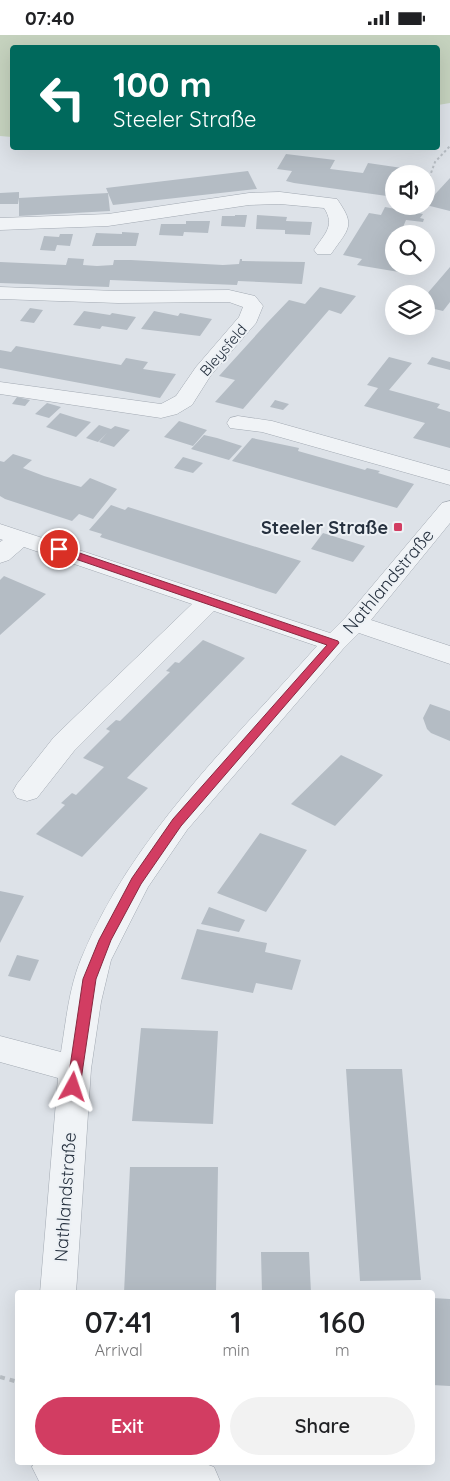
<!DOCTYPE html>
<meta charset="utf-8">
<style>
:root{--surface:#fff;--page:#f2f2f2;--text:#202124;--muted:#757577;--accent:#d23d62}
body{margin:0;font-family:Quicksand,sans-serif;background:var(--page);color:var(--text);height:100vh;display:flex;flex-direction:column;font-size:19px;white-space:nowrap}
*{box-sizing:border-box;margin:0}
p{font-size:16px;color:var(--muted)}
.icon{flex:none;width:28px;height:28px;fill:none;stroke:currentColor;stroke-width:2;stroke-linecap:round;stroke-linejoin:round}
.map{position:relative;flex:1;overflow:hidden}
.details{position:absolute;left:15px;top:1255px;width:420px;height:175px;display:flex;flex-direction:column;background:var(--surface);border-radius:5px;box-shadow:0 5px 20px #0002}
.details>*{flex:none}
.banner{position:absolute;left:10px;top:10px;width:430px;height:105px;border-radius:5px;box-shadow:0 5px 20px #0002;background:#00695c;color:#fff;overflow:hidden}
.controls{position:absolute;left:385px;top:130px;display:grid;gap:10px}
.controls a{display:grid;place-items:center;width:50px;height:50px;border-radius:50%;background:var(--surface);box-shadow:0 5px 20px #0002;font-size:25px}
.pin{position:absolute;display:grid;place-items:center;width:42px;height:42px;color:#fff;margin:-21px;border:2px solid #fff;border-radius:50%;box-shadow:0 1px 5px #0007}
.me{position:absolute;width:55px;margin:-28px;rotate:5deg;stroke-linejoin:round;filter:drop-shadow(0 0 4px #0008)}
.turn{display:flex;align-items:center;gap:18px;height:105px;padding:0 20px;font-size:22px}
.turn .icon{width:65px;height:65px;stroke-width:2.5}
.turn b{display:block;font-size:35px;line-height:42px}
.eta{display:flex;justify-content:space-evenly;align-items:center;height:85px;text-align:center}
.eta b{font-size:30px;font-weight:600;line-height:35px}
.action{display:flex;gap:10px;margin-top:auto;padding:10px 20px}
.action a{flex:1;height:58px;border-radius:30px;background:var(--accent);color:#fff;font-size:20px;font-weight:600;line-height:58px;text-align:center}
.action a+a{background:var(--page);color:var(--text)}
.status{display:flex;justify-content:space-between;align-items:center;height:35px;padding:0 25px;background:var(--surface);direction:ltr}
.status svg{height:14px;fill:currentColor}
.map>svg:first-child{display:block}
</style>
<div class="status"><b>07:40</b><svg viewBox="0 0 49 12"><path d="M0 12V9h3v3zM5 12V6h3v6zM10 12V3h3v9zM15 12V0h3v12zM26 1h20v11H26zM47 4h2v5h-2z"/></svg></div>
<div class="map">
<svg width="450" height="1446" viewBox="0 0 450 1446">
<rect width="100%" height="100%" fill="#dde2e8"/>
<!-- green -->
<path fill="#c5d2be" d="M0,0H450V68L438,70V12H12V102L0,101Z"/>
<!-- building -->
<path fill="#b4bcc4" d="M286,119L335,125L330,134L363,138L368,128L402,133L401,136L409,137L394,139V162L294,148L286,146L292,136L277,134Z
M248,136L257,154L113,170L106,153Z
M450,143V176L426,170V169Z
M19,157V163L108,158L110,176L19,181V163L18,169H0V158Z
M385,172L423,179L420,183L424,184L423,187L406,185L400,199H394V231H402L399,237L357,230L362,224L343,220L369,178L381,180Z
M235,180H247L245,192L221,191L222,181H235Z
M257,180L287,182L286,186L312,187L310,200L285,199V195L256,194Z
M186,186H210L208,198L184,197L183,201L159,200L161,189H186Z
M122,197L139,198L136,211H92L96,198L122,199Z
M60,199H73L70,211L57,210L55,216L40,215L44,201L59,202Z
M68,223L84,224L83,230L97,231L113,230L114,225H131L223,230L239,229L240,224H242V226L305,227L302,249L238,246L237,250L110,245L109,252L0,248V227L66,230Z
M450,232V267L443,276L426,272V260Z
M320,252L356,261L341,279L329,275L243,374L215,367L235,345L219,341L267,288L289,265L305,269Z
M30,273L43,275L34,288L20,286Z
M84,276L110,280L112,278L136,282L127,295L102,291L100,294L73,290Z
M154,276L178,281L180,278L212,284L200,301L141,294Z
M16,311L121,330L126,323L148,327L143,334L176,339L160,363L0,333V315L11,317Z
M389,322L412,328L389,355L440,369L437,373L450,377V413L413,403L425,388L364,371L378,353L367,350Z
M432,322L450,327V335L427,329Z
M17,362L30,365L25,371L12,369Z
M275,365L289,369L283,375L270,372Z
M47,368L61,372L49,383L35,379Z
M60,378L76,383L91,387L76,402L46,392Z
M179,386L207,395L193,411L164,402Z
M99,390L111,394L115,391L130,395L114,412L99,407L107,398L98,407L86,403Z
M204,400L217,403L242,411L229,425L191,414Z
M252,403L299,413L298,416L365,435L367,433L380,436L378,438L414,449L397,473L232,426Z
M13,419L32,425L23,433L44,441L81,452L90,443L117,454L93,484L79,479L72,486L5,464L0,461V426L4,427Z
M183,422L203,428L193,438L174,433Z
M111,470L125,475L128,472L301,526L276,559L100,502L102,499L89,495Z
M323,498L365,511L353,527L311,514Z
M4,541L46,559L0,600V545Z
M203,605L245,623L127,743L148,753L82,822L36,799L65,770L61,768L72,758L76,760L104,732L83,723L110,696L106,694L116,685L120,686L170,637L166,636L175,627L179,628Z
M430,669L450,676V706L431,698L427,694L423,683Z
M341,720L383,740L335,791L291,769Z
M260,798L307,815L266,877L217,858Z
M0,856L24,861L0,908Z
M209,872L245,885L239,897L201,889Z
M197,894L267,908L265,917L301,925L292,955L256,948L253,958L181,944Z
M17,920L39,925L30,946L8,941Z
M141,993L218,996L213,1089L132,1086Z
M346,1034H402L421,1245L360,1246Z
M130,1132H218L216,1258H124Z
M261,1217H309L311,1258H262Z
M432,1263L450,1264V1351L432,1350Z"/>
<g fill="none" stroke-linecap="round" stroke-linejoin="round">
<!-- minor casing -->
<g stroke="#a2a9b2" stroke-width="1">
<path id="minor" d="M280,157L337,164C356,191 349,193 331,219H317L314,215C324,199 336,191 324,173L280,169L249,170L108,191L0,195V183L108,179L249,158Z
M0,252L118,256L229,255L255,261L263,271L256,288L211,340L192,370L177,379L161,383L0,359V347L161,369L176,361L196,332L239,282L243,272L229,267L118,268L0,264Z
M238,381L272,386L450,436V450L262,397L230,393L227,388L230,383Z
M450,466V488L371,585L450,611V629L359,598L343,614L187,795L148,852L111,925L101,967L91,1034L76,1258H40L58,1043L0,1027V1001L61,1017C66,986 69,953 81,924C131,802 231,708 317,611L214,576L74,716L37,763L27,766L17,763L13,756L17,749L54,702L192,569L24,512L9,525L0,528V507L3,505L0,504V489L330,598L346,582L442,468Z
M34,1428H203L214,1432L220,1446H39L32,1432Z"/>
</g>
<!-- path-far1 -->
<path stroke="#b7bdc3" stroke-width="2" stroke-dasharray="2.5 2.5" stroke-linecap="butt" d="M426,152L435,127L450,111"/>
<!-- path -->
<path stroke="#b7bdc3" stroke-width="4" stroke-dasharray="5 5" stroke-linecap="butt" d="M0,1342L18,1347"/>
<!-- minor -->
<use href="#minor" fill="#f0f3f6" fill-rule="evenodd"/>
</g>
<!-- route -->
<path fill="#d23d62" stroke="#882840" d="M59,511L338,606L339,608L181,791L141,849L111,905L96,944L80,1052L78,1056H69L67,1052L83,944L99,905L132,843L173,784L327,610L55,517V512Z"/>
<!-- markers -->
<rect fill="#d23d62" stroke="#edf1f5" stroke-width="2" x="393" y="487" width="10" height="10" rx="2.5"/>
<g text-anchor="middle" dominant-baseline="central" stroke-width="4" stroke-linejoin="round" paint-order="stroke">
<!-- far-street labels -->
<g font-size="15" fill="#26313f" stroke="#edf1f5">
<text transform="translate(223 315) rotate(-49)">Bleysfeld</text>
</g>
<!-- poi labels -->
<g font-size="18" font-weight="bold" fill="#26313f" stroke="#edf1f5" text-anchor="end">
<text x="388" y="492">Steeler Straße</text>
</g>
<!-- street labels -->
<g font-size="18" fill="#26313f" stroke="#edf1f5">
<text transform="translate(388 546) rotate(-50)">Nathlandstraße</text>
<text transform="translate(65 1162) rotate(-86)">Nathlandstraße</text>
</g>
</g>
</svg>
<div class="controls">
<a><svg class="icon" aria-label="sound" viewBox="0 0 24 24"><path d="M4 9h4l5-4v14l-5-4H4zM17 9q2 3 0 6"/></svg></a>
<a><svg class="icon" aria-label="search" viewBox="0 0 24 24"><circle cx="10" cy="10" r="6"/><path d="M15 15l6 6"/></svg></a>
<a><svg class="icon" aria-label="layers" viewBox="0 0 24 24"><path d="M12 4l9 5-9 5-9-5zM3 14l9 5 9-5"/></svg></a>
</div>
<div class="pin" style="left:59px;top:514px;background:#d93025"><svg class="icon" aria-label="arrive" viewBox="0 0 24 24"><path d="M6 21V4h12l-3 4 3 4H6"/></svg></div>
<svg class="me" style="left:73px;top:1052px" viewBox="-20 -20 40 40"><path d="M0-17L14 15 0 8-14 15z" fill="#d23d62" stroke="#fff" stroke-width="4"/></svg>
<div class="banner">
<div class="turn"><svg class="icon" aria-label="left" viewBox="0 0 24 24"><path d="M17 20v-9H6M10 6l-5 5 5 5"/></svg><div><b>100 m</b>Steeler Straße</div></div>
</div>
<section class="details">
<div class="eta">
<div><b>07:41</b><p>Arrival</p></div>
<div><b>1</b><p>min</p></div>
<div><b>160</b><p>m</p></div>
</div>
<div class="action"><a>Exit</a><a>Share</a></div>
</section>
</div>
